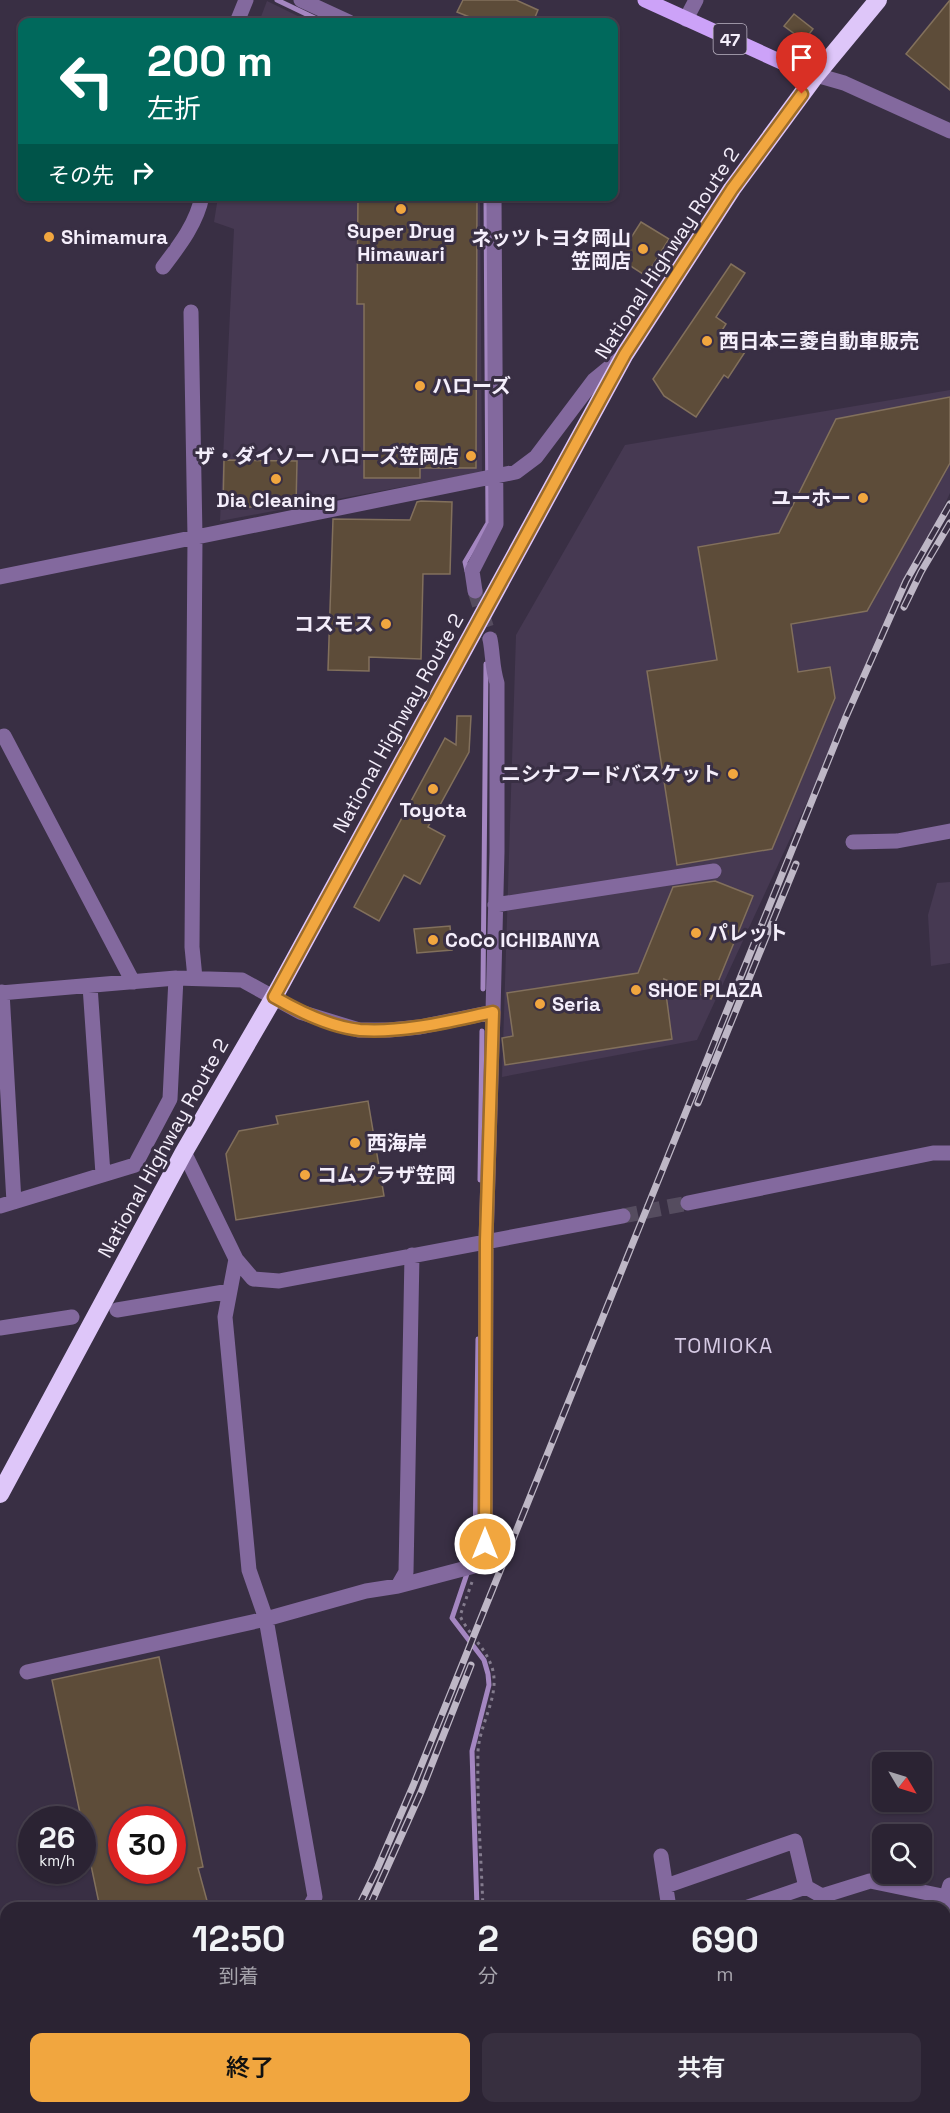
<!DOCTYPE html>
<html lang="ja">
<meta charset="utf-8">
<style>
:root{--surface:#2b2333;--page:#372f3f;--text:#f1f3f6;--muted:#a6a4ac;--line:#47404e;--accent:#f1a63f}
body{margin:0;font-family:"Space Grotesk","Noto Sans JP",sans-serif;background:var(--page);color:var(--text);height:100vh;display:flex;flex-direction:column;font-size:22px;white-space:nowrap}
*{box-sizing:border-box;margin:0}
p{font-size:20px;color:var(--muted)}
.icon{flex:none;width:33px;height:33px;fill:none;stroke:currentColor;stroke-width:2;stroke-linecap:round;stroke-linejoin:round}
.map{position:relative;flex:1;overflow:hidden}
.details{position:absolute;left:0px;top:1902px;width:951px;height:212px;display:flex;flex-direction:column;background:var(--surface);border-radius:18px 18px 0 0;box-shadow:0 2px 4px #0004,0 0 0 2px var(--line)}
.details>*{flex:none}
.guide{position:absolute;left:18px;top:18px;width:600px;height:183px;border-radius:12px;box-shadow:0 2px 4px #0004,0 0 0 2px var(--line);background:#00695c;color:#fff;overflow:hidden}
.needle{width:39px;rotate:128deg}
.buttons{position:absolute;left:872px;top:1752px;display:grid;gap:12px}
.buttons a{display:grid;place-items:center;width:60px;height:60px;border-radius:12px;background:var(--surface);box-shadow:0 2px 4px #0004,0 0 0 2px var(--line);font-size:30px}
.speed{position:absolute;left:18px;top:1806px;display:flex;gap:12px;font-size:30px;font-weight:700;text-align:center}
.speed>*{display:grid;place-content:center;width:78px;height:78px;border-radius:50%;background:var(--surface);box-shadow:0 2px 4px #0004,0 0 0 2px var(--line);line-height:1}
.speed small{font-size:15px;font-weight:400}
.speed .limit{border:9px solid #d22;background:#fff;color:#111}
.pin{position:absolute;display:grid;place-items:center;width:51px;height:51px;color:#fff;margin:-62px -26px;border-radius:50% 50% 50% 0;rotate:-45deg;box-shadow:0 0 6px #0007}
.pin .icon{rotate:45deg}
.me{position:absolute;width:66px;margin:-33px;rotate:0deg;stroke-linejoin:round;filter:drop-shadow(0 0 4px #0008)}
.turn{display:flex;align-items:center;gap:21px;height:126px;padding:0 30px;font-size:27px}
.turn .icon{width:78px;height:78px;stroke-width:2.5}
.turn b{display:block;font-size:42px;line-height:51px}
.then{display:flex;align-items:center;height:57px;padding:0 30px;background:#0003;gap:12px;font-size:22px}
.eta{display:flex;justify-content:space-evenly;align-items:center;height:102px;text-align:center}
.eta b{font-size:36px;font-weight:600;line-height:42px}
.primary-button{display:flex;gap:12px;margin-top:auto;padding:12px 30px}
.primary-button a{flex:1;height:69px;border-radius:12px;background:var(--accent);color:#111;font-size:24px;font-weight:600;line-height:69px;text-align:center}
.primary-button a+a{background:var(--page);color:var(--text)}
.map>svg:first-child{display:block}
</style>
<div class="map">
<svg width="950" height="2113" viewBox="0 0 950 2113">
<rect width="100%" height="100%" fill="#392f44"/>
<!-- built -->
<path fill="#463952" d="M267,1L310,22H259Z
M218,197H480L482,472L220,521L234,229L214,222Z
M950,390V493L697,1040L502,1077L516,635L625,445Z
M950,882V963L931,966L928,915L937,883Z"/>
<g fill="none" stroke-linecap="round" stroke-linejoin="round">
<!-- stream -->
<path stroke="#a486c1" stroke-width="5" d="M277,0L323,22
M467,571L465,562L488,523L486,196
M483,989L486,664
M480,1180L482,1031
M477,1908L472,1751L489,1685L488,1674L484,1660L452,1618L475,1550L478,1339
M473,2113V2108"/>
</g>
<!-- building -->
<path fill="#5d4c39" stroke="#82705c" stroke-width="1.5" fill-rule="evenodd" d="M463,0H516L538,10L533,22H482L457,12Z
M950,0V90L906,54Z
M794,14L813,29L804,41L784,26Z
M358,196H477L476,468H420V478H364V304H357Z
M641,222L669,239L646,276L618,258Z
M731,264L745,273L716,317L726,324L721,332L747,349L728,378L724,375L696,417L664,396L653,379Z
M950,397V463L867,611L791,624L798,672L830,667L835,698L772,849L677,865L647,671L717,660L698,547L779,533L836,419Z
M224,460L297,461L296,507H223Z
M421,501L452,502L450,574H423L421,659L369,657V671L328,670L333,519L410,520L417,502Z
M457,716H471L469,752L428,827L445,836L420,884L404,875L379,921L354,907L445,738L456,745Z
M715,881L753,896L711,999L664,979L672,1039L505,1065L502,1038L513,1036L507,993L638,973L673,887Z
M450,926L452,950L417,953L414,929Z
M368,1101L384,1196L236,1220L226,1154L239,1131L278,1124L276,1116Z
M159,1657L203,1867L198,1868L209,1908H100L52,1680ZM122,1820H172V1870H122Z"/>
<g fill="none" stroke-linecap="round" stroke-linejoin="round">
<!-- minor-tunnel -->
<path stroke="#554c5f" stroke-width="15" stroke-dasharray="15 8" stroke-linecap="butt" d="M475,591L490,639
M623,1216L688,1203"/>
<!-- path -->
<path stroke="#847c8e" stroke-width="3" stroke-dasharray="3 4.5" stroke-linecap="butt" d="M472,1582L460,1616C469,1635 488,1650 493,1671C499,1698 479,1725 478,1752C477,1804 481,1856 483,1908
M479,2113V2108"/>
<!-- minor -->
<path stroke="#83699e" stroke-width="15" d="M301,0L349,22
M686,19L696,0
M237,22L246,0
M816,75L844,83L950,131
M163,267C179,246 197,223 202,196
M191,312L195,537L192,947L195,978
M0,577L516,472L536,457L594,380L622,357
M475,591L472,571L496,524L494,196
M4,736L133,982
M853,842L897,841L950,831
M495,905L714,871
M90,986L103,1174
M2,992L14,1202
M0,993L176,978L242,980L300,1012L359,1030H389L420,1027L493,1012L497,852V683C492,668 493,654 490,639
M184,1152L236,1259L253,1279L279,1281L623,1216
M688,1203L933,1153H950
M0,1206L135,1165L170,1099L176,978
M236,1259L225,1317L249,1570L266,1619L315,1897L309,1908
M117,1310L230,1291
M0,1328L72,1317
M398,1586L406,1572L412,1255
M27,1672L266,1619L366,1591L398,1586L478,1565L485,1544L486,1241L493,1012
M661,1856L669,1908
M666,1886L795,1841L806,1887
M745,1908L806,1887L822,1896L870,1881L947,1897
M943,1908L950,1885
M0,1928L6,1940
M0,2001L6,2017
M40,2108L43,2113
M810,2113L819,2108
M843,2113L848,2108"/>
<!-- major -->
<path stroke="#cca2f8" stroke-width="15" d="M645,0L788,65L816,75"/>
<!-- highway -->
<path stroke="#dec6f9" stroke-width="18" d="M0,1494L184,1152L274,997L625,354L732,189L816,75L878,0"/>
<!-- rail casing -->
<g stroke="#beb7c6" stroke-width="7">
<path id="rail" d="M904,607L921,572L950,523
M698,1103L796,864
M358,1908L378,1867L413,1786L845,719L906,581L950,504
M369,1908L421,1792L471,1665
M244,2113L247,2108
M256,2113L260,2108"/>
</g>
<!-- rail -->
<use href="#rail" stroke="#392f44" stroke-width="4.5" stroke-dasharray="14" stroke-linecap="butt"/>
</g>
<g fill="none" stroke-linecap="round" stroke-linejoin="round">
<!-- route casing -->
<g stroke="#9d6c29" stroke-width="15">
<path id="route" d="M485,1544L486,1241L493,1012C450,1021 405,1033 360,1030C330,1027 300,1012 274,997L625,354L732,189L802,94"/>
</g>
<!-- route -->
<use href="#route" stroke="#f1a63f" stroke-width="10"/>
</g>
<!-- markers -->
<g fill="#f1a63f" stroke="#392f44" stroke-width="2">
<circle cx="401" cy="209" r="6"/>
<circle cx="49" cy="237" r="6"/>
<circle cx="643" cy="249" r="6"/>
<circle cx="707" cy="341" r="6"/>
<circle cx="420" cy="386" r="6"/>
<circle cx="471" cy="456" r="6"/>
<circle cx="276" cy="479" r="6"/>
<circle cx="863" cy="498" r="6"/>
<circle cx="386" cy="624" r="6"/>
<circle cx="733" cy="774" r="6"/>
<circle cx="433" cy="789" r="6"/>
<circle cx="696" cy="933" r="6"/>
<circle cx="433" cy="940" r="6"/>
<circle cx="636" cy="990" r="6"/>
<circle cx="540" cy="1004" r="6"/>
<circle cx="355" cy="1143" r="6"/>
<circle cx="305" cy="1175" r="6"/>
</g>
<g text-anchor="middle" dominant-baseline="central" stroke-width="6" stroke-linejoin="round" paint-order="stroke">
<!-- shield labels -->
<rect fill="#392f44" stroke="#bcb5c4" stroke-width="1.5" x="713.5" y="24" width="33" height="30" rx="4.5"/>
<g font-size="18" font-weight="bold" fill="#f4eefb">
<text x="730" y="39">47</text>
</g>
<!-- poi labels -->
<g font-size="20" font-weight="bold" fill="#f4eefb" stroke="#392f44" text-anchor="start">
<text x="401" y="231" text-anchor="middle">Super Drug<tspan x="401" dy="23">Himawari</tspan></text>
<text x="61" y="237">Shimamura</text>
<text x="631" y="238" text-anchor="end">ネッツトヨタ岡山<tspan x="631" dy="23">笠岡店</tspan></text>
<text x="719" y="341">西日本三菱自動車販売</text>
<text x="432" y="386">ハローズ</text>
<text x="459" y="456" text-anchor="end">ザ・ダイソー ハローズ笠岡店</text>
<text x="851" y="498" text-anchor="end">ユーホー</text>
<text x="276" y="500" text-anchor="middle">Dia Cleaning</text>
<text x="374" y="624" text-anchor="end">コスモス</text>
<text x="721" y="774" text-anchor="end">ニシナフードバスケット</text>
<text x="433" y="810" text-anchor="middle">Toyota</text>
<text x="708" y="933">パレット</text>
<text x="445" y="940">CoCo ICHIBANYA</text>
<text x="648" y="990">SHOE PLAZA</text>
<text x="552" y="1004">Seria</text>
<text x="367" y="1143">西海岸</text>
<text x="317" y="1175">コムプラザ笠岡</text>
</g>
<!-- street labels -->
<g font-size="20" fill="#f4eefb" stroke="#392f44">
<text transform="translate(667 253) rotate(-57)">National Highway Route 2</text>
<text transform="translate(398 723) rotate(-61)">National Highway Route 2</text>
<text transform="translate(163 1148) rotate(-61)">National Highway Route 2</text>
</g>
<!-- neighbourhood labels -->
<g font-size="21" letter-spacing="1.5" fill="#d6cae4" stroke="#392f44">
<text x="724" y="1345">TOMIOKA</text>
</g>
</g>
</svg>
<div class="buttons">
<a><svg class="needle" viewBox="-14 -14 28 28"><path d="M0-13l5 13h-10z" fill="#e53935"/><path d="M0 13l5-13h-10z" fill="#a6a4ac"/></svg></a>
<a><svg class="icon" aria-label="search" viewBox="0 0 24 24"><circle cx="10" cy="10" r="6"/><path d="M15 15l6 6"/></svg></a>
</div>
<div class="speed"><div>26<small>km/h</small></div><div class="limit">30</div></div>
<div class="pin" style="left:802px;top:94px;background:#d93025"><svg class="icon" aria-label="arrive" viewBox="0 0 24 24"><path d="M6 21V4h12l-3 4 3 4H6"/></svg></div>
<svg class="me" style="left:485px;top:1544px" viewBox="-20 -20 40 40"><circle r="17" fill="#f1a63f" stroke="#fff" stroke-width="3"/><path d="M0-11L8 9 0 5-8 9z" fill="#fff"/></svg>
<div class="guide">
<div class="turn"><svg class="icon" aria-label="left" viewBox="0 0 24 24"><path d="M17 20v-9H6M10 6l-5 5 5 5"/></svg><div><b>200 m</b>左折</div></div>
<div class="then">その先<svg class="icon" aria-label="right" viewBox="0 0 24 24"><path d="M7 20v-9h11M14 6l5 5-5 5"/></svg></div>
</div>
<section class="details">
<div class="eta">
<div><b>12:50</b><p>到着</p></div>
<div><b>2</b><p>分</p></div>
<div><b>690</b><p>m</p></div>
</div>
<div class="primary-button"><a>終了</a><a>共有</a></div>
</section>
</div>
